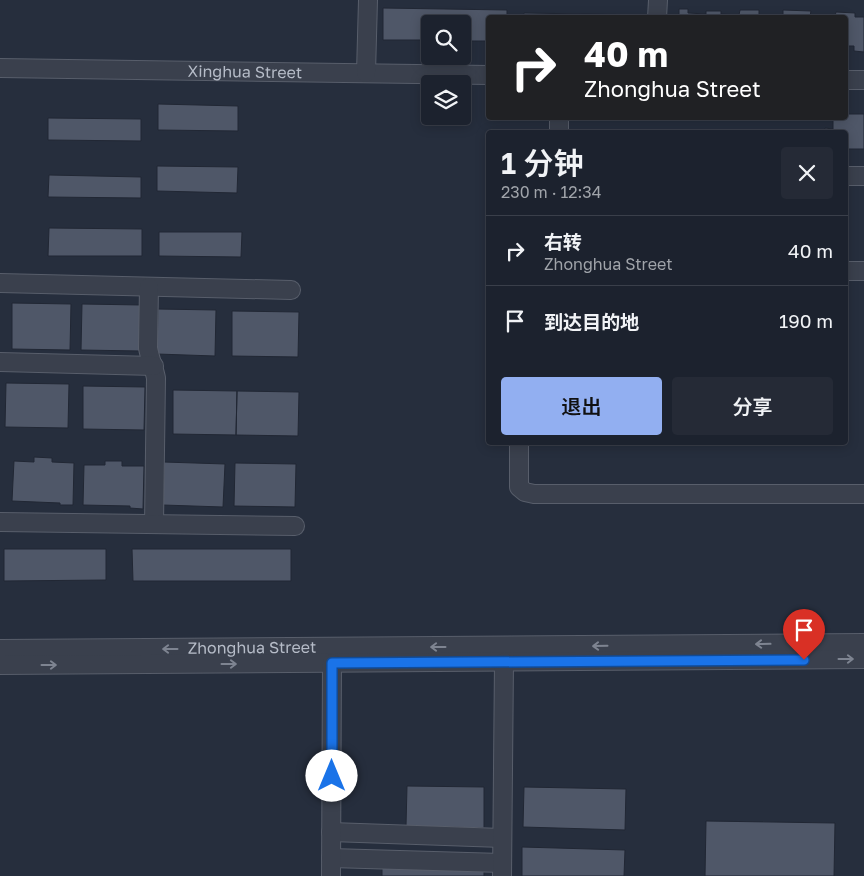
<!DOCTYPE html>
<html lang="zh">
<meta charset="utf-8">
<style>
:root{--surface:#1c222e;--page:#252a36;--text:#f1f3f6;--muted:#a0a4aa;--line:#3a3f4a;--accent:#92aff1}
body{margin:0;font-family:"Golos Text","Noto Sans SC",sans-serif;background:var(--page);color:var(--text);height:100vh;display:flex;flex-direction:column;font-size:19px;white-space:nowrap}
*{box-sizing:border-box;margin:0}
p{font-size:16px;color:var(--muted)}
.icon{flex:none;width:28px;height:28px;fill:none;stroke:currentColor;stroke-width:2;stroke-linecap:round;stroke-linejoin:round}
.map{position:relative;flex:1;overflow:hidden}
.details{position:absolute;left:486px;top:130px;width:362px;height:315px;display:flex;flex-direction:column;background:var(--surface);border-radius:5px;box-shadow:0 2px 12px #0003,0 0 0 1px var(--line)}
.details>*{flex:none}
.banner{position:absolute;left:486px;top:15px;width:362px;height:105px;border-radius:5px;box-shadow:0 2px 12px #0003,0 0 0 1px var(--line);background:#202124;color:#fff;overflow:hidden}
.buttons{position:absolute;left:421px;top:15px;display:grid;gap:10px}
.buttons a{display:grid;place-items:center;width:50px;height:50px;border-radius:5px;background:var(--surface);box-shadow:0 2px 12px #0003,0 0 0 1px var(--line);font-size:25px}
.pin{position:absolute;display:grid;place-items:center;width:42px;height:42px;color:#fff;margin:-51px -21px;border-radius:50% 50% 50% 0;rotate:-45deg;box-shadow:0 0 5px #0007}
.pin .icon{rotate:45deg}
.me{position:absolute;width:55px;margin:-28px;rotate:0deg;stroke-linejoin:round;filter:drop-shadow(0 0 4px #0008)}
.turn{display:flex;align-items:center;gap:18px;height:105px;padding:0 15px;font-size:22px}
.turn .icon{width:65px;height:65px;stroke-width:2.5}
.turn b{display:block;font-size:35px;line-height:42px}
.round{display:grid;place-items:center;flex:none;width:52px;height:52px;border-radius:5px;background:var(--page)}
.overview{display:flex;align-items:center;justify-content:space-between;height:85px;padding:0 15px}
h1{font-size:30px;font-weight:600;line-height:38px}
.button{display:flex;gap:10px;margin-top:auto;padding:10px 15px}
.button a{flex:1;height:58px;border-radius:5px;background:var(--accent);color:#111;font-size:20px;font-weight:600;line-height:58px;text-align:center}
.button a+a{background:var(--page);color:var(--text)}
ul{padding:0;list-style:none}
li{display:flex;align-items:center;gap:15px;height:70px;padding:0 15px;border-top:1px solid var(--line)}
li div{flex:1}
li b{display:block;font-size:19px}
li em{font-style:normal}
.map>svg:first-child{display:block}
</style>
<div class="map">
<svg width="864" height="876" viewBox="0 0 864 876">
<rect width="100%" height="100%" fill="#262e3d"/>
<!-- building -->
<path fill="#4f5768" stroke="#212734" d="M383,8L507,10V18H489V41H462V24H430V40H383Z
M679,9H688V13L706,14V11H721V14L739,15L740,10H759V15H783V10L811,11L810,16H835L836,12L855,13V17H864V52L854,51V46H846V18H679Z
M524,13L647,15V18H523Z
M158,104L238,106V131L158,130Z
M846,114H864V149H846V132H825V128L833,129V118H846Z
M48,118L141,119V141L48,140Z
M157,166L238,167L237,193L157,191Z
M49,175L141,177V198L48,197Z
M49,228L142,229V256H48Z
M159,232H242L241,257L159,256Z
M12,303L71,304L70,350L12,349Z
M82,304L141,305L140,351L81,350Z
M158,309L216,310L215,356L157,354Z
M232,311L299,312L298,357L232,356Z
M6,383L69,384L68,428L5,427Z
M83,386L145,387L144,430L83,429Z
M173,390L237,391L236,435L173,434Z
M237,391L299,392L298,436L236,435Z
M34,457L52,458V462L74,463L73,505H60V503L12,501L14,461L34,462Z
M105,461H122V466H144L143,509L130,508V506L83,505L84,465H105Z
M164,462L225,464L223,507L163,505Z
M235,463L296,464L295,507L234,506Z
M4,549H106V580L4,581Z
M132,549H291V581H133Z
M407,786L484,787V828L406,826Z
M524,787L626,789L625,830L523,827Z
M706,821L835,823L834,876H705Z
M522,847L625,850L624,876H522Z
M382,868L484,870V876H382Z"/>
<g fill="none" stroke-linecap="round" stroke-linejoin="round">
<!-- minor casing -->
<g stroke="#585e6b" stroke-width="20">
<g id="minor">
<path d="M657,18L658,0"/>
<path id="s1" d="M0,68L489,75"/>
<path d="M366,73L368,0"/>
<path d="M846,80H864"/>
<path d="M559,118V132"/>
<path d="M846,176H864"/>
<path d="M846,271H864"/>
<path d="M0,283L291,290"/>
<path d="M149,287L148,348C150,359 154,368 156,378L154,524"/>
<path d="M0,362L154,366"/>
<path d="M519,442V487L525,492L534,494H864"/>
<path d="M0,522L295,526"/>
<path id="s2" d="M0,649L864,643"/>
<path d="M0,665L864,659"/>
<path d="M331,832L502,838"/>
<path d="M331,858L502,863"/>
<path d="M331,876L332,663"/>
<path d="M502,876L504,662"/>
</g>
</g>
<!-- minor -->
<use href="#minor" stroke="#3a404d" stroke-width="18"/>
</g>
<!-- one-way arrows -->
<defs><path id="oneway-shaft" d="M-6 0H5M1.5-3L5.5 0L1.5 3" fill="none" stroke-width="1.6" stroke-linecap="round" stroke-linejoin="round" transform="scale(1.25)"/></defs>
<g stroke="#7e8491">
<use href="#oneway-shaft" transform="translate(763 644) rotate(179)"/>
<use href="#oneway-shaft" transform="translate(600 646) rotate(179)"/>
<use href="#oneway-shaft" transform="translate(438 647) rotate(180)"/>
<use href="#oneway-shaft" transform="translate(170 649) rotate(180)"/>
<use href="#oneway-shaft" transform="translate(846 659)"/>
<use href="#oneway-shaft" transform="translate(229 664)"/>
<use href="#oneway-shaft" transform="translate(49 665)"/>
</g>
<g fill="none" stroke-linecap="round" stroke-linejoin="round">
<!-- route casing -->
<g stroke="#114b97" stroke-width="12">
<path id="route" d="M332,776V663L804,660"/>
</g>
<!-- route -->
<use href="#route" stroke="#1a73e8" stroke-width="9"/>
</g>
<g text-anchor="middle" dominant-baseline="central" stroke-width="4" stroke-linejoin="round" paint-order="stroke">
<!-- street labels -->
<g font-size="16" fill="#b6bcc8" stroke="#1f2532">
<text stroke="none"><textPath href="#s1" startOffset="245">Xinghua Street</textPath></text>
<text stroke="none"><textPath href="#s2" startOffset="252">Zhonghua Street</textPath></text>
</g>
</g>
</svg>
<div class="buttons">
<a><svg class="icon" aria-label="search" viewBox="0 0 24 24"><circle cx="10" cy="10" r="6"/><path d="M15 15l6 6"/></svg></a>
<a><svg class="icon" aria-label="layers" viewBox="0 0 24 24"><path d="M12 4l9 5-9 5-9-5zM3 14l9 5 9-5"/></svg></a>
</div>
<div class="pin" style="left:804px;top:660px;background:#d93025"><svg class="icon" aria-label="arrive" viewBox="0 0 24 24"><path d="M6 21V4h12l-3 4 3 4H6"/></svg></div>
<svg class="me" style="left:332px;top:776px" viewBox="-20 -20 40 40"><circle r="19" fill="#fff"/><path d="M0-13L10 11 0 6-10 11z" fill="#1a73e8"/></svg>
<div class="banner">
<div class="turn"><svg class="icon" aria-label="right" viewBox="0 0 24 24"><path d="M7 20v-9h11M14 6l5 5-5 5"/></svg><div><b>40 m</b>Zhonghua Street</div></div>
</div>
<section class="details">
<div class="overview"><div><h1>1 分钟</h1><p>230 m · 12:34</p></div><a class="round"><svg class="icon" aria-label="close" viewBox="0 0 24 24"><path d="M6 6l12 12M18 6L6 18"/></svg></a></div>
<ul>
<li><svg class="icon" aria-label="right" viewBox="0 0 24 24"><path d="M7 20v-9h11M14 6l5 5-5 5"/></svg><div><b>右转</b><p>Zhonghua Street</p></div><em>40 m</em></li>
<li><svg class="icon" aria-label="arrive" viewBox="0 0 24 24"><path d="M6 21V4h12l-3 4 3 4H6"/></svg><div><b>到达目的地</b></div><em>190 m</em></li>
</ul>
<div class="button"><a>退出</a><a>分享</a></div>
</section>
</div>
